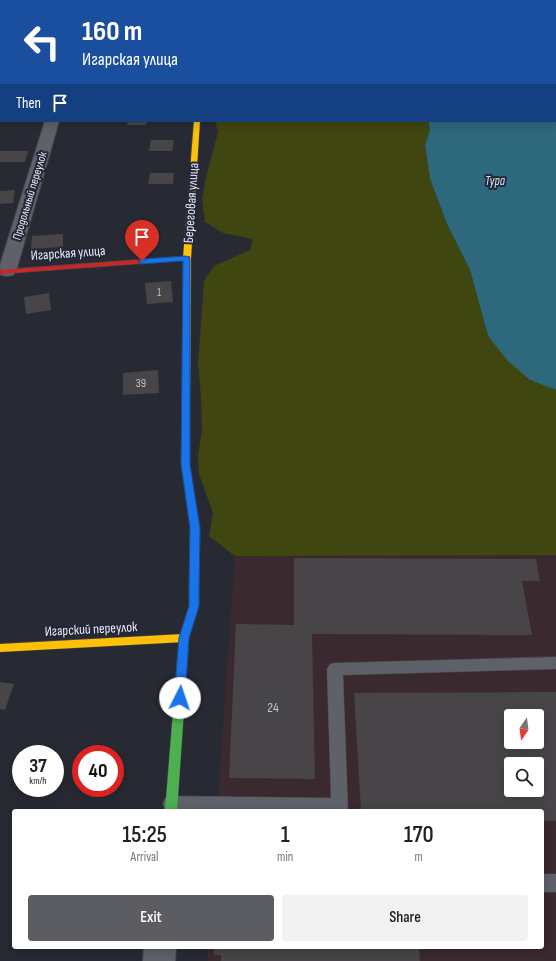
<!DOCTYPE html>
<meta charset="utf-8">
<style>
:root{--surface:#fff;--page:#f2f2f2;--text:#202124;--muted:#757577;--accent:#5c5d63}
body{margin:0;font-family:"Sofia Sans Condensed",sans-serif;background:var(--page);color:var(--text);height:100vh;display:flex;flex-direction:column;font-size:15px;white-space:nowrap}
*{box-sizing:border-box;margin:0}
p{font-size:13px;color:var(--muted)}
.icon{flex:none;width:22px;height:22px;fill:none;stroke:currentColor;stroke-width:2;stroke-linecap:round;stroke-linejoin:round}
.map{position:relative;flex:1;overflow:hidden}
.sheet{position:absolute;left:12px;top:809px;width:532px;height:140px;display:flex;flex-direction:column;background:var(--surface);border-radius:4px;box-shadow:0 2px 10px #0003}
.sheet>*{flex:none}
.hud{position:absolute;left:0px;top:0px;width:556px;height:122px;box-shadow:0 2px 10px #0003;background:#1a4fa0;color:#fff;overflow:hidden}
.needle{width:26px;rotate:194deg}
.tools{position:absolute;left:504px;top:709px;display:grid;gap:8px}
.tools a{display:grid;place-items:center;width:40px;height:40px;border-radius:4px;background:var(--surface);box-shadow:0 2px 10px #0003;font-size:20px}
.speed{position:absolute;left:12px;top:745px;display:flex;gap:8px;font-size:20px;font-weight:700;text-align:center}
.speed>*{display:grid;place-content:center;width:52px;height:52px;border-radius:50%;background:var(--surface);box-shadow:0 2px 10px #0003;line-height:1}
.speed small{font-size:10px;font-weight:400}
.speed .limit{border:6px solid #d22;background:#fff;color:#111}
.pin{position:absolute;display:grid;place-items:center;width:34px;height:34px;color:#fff;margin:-41px -17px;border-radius:50% 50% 50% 0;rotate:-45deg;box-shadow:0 0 4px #0007}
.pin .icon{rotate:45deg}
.me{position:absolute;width:44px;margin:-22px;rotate:4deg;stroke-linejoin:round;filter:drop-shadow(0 0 3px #0008)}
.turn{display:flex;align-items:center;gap:14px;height:84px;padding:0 16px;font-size:18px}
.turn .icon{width:52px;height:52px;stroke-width:2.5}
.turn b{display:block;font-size:28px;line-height:34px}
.then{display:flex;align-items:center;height:38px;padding:0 16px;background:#0003;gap:8px;font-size:15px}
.eta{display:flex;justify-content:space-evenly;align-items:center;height:68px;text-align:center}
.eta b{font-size:24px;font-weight:600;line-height:28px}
.button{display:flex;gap:8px;margin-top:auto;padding:8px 16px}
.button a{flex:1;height:46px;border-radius:4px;background:var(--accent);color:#fff;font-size:16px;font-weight:600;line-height:46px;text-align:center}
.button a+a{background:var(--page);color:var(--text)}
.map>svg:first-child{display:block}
</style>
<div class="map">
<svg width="556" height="961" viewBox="0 0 556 961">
<rect width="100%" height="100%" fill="#282a33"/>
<!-- industrial -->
<path fill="#3a292e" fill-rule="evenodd" d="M556,555V961H207L208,947H542V811H217L235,556ZM511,716H537V742H511ZM511,764H537V790H511Z"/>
<!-- green -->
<path fill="#404610" d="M215,121H428L430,130L425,145L430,179L447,224L470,270L488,336L530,380L556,390V555L235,556L209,536L213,513L199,474L198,456L202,431L201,397L198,364L204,281L214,266L250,250L253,239L223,233L205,222L202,198L206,178L218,132Z"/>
<!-- water -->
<path fill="#2d687c" d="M352,0H556V390L530,380L508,361L488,336L470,270L447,224L430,179L425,145L430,130L428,121H555V1Z"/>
<!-- building -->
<path fill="#474547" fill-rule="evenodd" d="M128,121H147L146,125H127Z
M151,140H174L172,151H149Z
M0,151H28L25,162H0Z
M150,173H174L173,184H148Z
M15,190L13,203L0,204V191Z
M63,234V247L31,249L32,236Z
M171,281L173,302L147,304L145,283Z
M49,293L51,310L26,314L24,297Z
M158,370L159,393L123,395V373Z
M294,558L536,559L540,581H522L532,635L312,634L315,779L229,778L236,624L294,625Z
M0,682L14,684L5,710L0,709Z
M556,692V821H542V811H361L354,693ZM511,716H537V742H511ZM511,764H537V790H511Z
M214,947H419L420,961H221V955H214Z"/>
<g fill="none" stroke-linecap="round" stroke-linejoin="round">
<!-- lane casing -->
<g stroke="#45464e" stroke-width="1">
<path id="lane" d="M556,657V669L343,675L348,811H169L165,810L163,804L165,798L171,796L331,798L327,669L330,664L335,663Z
M542,874H556V892H542Z"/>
</g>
<!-- street casing -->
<g stroke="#45464e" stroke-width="2">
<path id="street" d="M200,0H212V1H200Z
M45,121H59L16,271L13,275L7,276L1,275L0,265Z
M144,947H176L175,961H143Z"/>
</g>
<!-- fast casing -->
<g stroke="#45464e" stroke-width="1">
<path id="fast" d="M194,580L197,581L199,584V606L189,638L177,811H165L179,638L189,606V584L191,581Z"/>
</g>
<!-- slow casing -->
<g stroke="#45464e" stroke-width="1">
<path id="slow" d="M194,121H200L191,258L190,404L186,407L182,404L183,258Z
M184,634L188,635L189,638L188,641L184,642L0,652V644Z"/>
</g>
<!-- jam casing -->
<g stroke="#45464e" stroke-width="1">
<path id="jam" d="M187,256H190V260L0,274V270Z
M186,401L190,404L189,464L200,528L199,584L197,587L194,588L191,587L189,584L190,528L181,464L182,404Z"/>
</g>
<!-- lane -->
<use href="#lane" fill="#5f6169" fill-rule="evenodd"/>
<!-- street -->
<use href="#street" fill="#5f6169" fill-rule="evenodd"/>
<!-- fast -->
<use href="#fast" fill="#4caf50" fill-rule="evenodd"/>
<!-- slow -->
<use href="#slow" fill="#ffc107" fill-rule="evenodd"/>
<!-- jam -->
<use href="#jam" fill="#c62828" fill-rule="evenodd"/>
</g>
<!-- route -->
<path fill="#1a73e8" stroke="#114b97" d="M186,256L190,258V464L200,528L199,590V606L189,638L185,698L184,701L180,703L176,701L174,698L179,638L189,606V590L190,528L181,464L183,261L142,264L138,261L142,259Z"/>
<g text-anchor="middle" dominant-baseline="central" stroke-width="4" stroke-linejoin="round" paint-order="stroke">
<!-- far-street labels -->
<g font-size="12" fill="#e8eaf5" stroke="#242737">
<text transform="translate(30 196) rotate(-73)">Продольный переулок</text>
</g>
<!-- number labels -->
<g font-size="12" fill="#c0c1ca">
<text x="159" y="292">1</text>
<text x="141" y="383">39</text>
</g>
<!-- far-water labels -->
<g font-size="13" font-style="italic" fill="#cee7f1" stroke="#242737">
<text x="495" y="181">Тура</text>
</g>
<!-- street labels -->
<g font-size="14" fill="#e8eaf5" stroke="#242737">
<text transform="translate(191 203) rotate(-86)">Береговая улица</text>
<text transform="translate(68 253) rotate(-4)">Игарская улица</text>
<text transform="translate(91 629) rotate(-3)">Игарский переулок</text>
</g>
<!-- near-number labels -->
<g font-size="14" fill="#c0c1ca">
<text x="273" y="707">24</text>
</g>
</g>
</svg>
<div class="tools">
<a><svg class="needle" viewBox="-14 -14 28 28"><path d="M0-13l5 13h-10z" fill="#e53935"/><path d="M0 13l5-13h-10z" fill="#757577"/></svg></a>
<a><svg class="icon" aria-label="search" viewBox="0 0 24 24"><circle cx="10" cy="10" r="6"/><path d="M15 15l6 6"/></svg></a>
</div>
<div class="speed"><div>37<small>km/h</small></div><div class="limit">40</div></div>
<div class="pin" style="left:142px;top:261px;background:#d93025"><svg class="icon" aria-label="arrive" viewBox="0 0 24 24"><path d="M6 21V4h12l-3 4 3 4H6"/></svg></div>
<svg class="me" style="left:180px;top:698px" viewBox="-20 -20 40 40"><circle r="19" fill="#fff"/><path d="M0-13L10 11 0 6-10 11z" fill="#1a73e8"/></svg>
<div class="hud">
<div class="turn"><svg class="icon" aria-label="left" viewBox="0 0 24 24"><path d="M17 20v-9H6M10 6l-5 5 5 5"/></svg><div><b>160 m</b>Игарская улица</div></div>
<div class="then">Then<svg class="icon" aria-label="arrive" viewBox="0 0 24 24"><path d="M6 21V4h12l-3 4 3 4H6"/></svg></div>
</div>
<section class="sheet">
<div class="eta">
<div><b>15:25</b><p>Arrival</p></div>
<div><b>1</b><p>min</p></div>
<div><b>170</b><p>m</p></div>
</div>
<div class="button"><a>Exit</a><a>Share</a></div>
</section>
</div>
